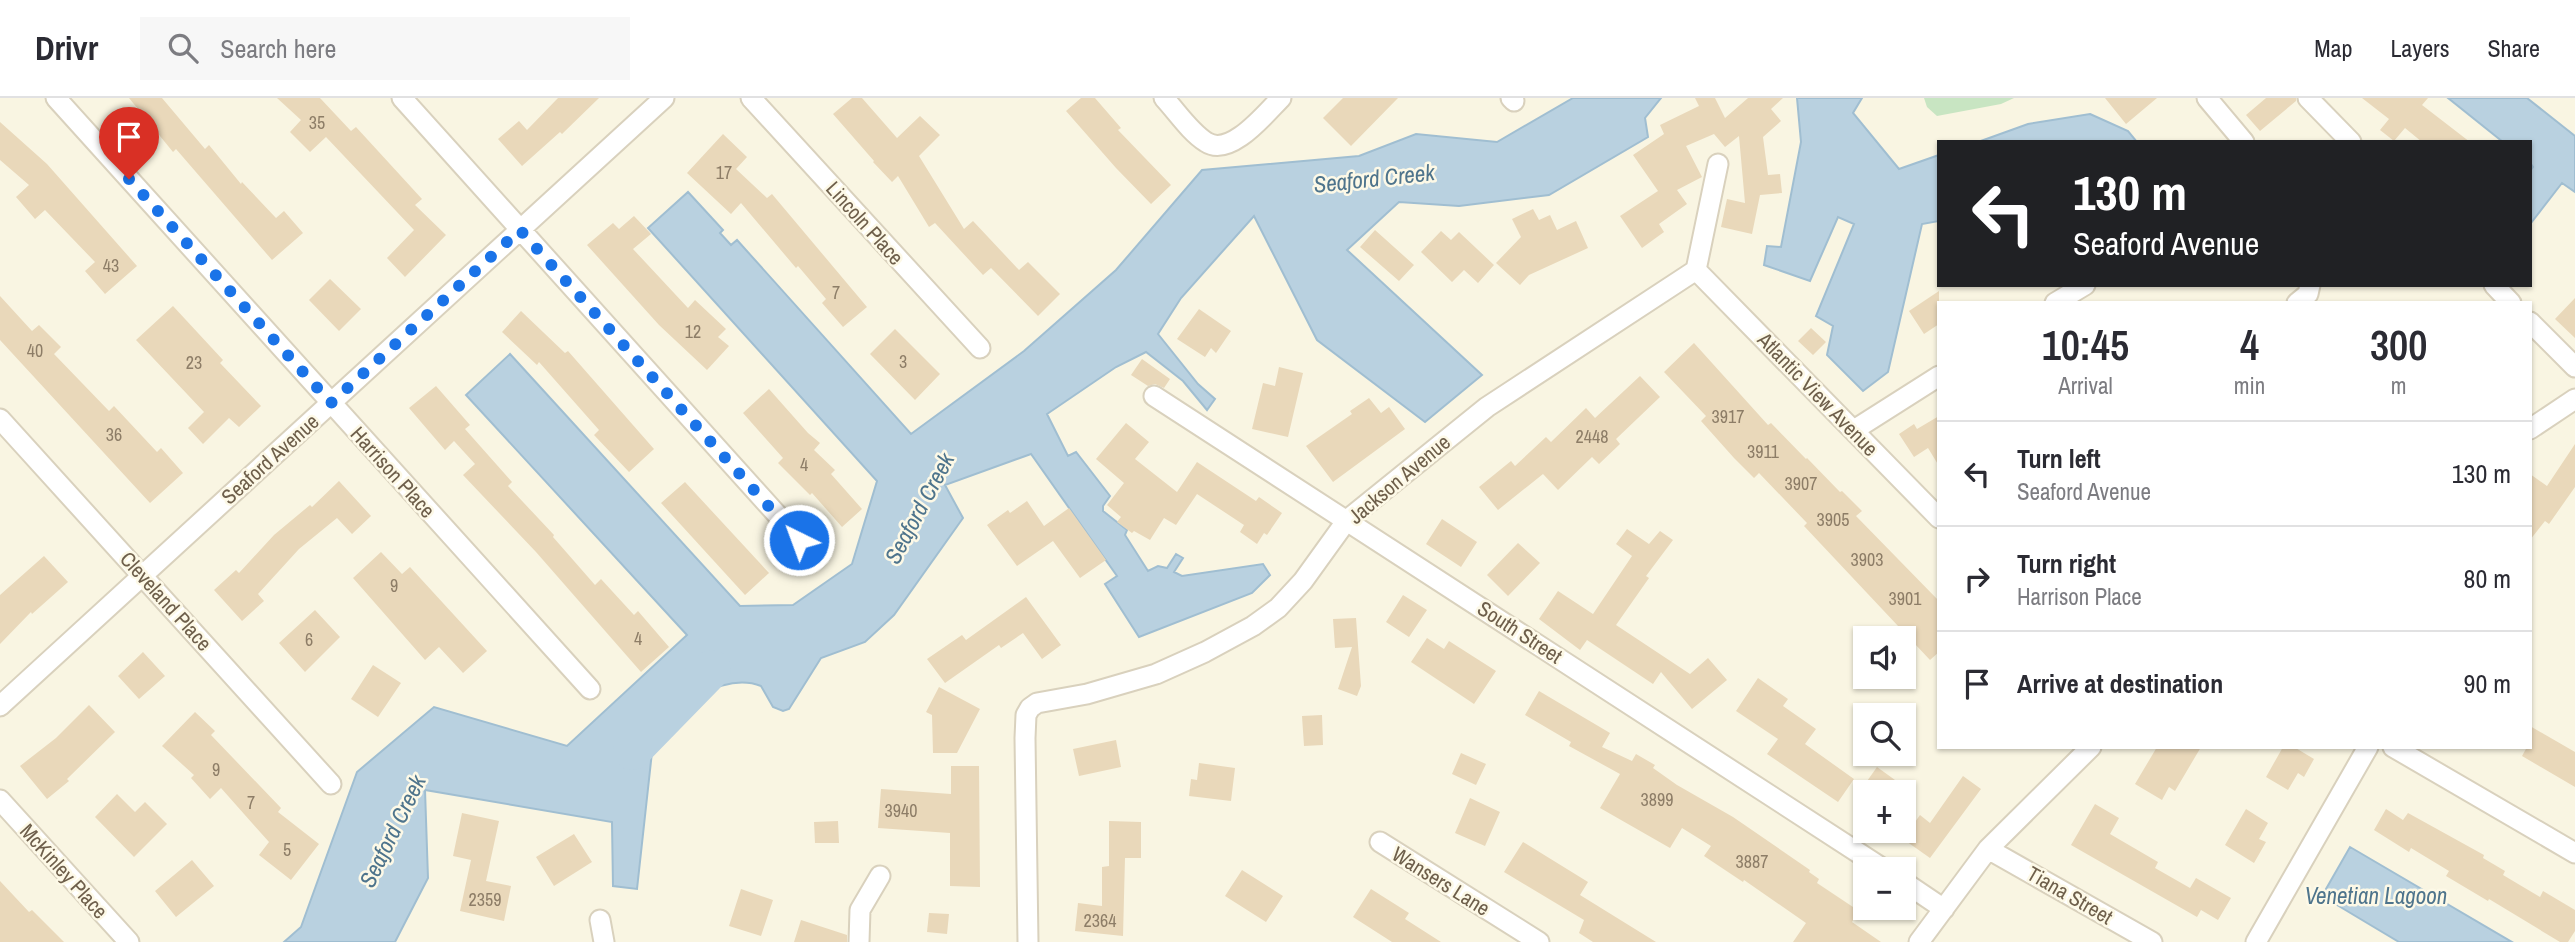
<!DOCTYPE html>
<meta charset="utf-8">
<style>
:root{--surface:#fff;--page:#f7f7f7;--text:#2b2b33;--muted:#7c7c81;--line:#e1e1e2}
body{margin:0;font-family:"Archivo Narrow",sans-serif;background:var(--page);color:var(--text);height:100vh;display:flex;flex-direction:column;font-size:26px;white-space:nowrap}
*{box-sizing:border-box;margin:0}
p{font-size:23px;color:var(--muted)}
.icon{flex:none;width:38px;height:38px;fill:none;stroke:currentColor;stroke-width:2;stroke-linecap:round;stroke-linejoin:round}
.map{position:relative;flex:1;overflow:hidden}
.drawer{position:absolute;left:1937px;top:203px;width:595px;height:448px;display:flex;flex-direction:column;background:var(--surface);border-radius:0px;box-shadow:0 2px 5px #0004}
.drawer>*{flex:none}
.banner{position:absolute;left:1937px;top:42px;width:595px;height:147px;border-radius:0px;box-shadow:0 2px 5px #0004;background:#202124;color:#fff;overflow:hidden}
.fabs{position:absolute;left:1853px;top:528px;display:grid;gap:14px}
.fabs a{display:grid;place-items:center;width:63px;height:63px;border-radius:0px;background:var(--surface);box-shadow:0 2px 5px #0004;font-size:35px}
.pin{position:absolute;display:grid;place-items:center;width:60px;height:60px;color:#fff;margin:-72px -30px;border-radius:50% 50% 50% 0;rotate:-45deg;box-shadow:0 0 7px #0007}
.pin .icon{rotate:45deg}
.me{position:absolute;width:77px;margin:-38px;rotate:318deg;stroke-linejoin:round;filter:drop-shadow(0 0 5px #0008)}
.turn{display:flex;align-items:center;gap:24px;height:147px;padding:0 21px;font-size:32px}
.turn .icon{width:91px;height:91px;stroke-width:2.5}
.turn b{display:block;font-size:49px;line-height:60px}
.eta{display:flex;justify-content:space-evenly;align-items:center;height:119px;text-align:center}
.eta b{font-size:42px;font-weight:600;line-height:49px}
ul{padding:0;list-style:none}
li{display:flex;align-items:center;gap:21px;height:105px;padding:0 21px;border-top:2px solid var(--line)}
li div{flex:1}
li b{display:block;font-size:26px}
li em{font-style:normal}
header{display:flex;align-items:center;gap:42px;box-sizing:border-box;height:98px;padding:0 35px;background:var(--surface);border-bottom:2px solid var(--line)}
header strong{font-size:33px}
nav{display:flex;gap:38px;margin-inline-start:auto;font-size:24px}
.search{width:490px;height:63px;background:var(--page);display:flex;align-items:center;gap:18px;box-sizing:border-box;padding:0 24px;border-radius:0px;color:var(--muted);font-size:26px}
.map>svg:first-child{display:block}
</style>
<header>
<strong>Drivr</strong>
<div class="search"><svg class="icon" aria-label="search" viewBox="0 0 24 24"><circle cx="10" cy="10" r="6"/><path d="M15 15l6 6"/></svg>Search here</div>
<nav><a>Map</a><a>Layers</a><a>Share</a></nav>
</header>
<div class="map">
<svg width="2575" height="844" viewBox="0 0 2575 844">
<rect width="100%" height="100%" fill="#f9f5e2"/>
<!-- green -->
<path fill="#c8e5c2" d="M1924,0H2014L2001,6L1937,18L1927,9Z"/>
<!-- water -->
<path fill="#b9d1e0" stroke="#a0bed1" stroke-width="2" d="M1573,0H1661L1645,20L1648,39L1549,97L1459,108L1399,104L1347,152L1482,277L1425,324L1317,242L1254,118L1181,200L1158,236L1198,286L1215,301L1207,312L1183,283L1146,254L1116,269L1047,316L1068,358L1076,354L1110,398L1103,408V413L1127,432L1125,437L1148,473L1158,468L1167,470L1176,456L1183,460L1174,474L1182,478L1263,466L1270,477L1252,495L1139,539L1105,486L1117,478L1031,356L945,387L963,420L894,517L865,544L821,560L789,611L783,613L773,609L761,588C730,576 698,598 670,611L652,654L637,791L613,788L612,724L425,692L428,780L395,844H284L301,829L357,674L434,609L567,648L687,537L466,297L510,256L740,508L793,507L852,466L877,383L648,130L688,94L723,132L720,135L731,147L737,142L911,336L1024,253L1116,172L1202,72L1359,58L1416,36L1497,44Z
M1797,0H1862L1853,15L1899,71L1939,57V123L1922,126L1888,274L1863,293L1827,257L1833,228L1816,218L1854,126L1838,119L1810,183L1764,167L1767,148L1781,149L1801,44Z
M2448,0H2527L2575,38V94L2562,85L2531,125L2530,73L2533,69L2531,66L2530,44H2503Z
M2090,16L2128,33L2137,44H1978L2028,26Z
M2350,749L2512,844H2399L2322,798Z"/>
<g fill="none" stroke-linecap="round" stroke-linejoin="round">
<!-- river -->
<path stroke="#b9d1e0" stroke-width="38" d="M632,653L712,571"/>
</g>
<!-- building -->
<path fill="#e9d8ba" d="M129,0H162L205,51L209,47L241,86L242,84L276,120L284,113L303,135L272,162L176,51L173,54Z
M277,0H320L351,33L356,29L422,101L415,107L446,137L405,179L387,160L414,132L326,39L310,54L290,34L301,22Z
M558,0H599L562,36L560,34L522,68L498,41L519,23L527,32Z
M852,0H862L897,40L920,18L940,37L919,58L964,131L973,123L1019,172L1028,164L1060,196L1038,218L991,170L983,177L935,125L929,129L898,78L892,84L873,64L874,63L833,16Z
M1081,0H1095L1121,30L1118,32L1171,87L1151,106L1116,70L1066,13Z
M1343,0H1398L1351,48L1323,20Z
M1695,0H1715L1725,20L1748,0H1783L1771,11L1781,23L1763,39L1768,77L1780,76L1782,95L1760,97L1752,136L1721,129L1727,101L1745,105L1739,38L1725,49L1714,36L1686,48L1702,79L1677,92L1687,106L1659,126L1664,134L1642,150L1620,118L1658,93L1633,57L1664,36L1660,27L1699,8Z
M2105,0H2157L2126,26Z
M2266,0H2296V3L2260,33L2246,17Z
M2362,0H2428L2422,7L2470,44H2422L2405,30L2394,43L2380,32L2389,21Z
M0,24L47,66L137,168L105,196L85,173L95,164L45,112L35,121L16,99L29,87L0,62Z
M723,36L747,59L736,71L767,100L772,96L867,209L843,229L822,205L826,201L798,168L796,170L741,105L731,116L687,75Z
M1533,111L1539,122L1550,117L1557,132L1576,123L1588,150L1529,177L1520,187L1496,165L1521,139L1512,121Z
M634,118L651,136L633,151L688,210L695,202L726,231L718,239L729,248L707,272L659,227L587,147L613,125L619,131Z
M1375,132L1414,167L1399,183L1360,149Z
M1441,133L1451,142L1459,134L1494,167L1478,185L1464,172L1452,184L1421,154Z
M330,181L361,211L339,233L309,202Z
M1939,193V226L1924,236L1909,213Z
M0,198L32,233L39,227L61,249L54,256L109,313L114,308L157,354L161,350L183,375L150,405L0,242Z
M2575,200V240L2555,221Z
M173,208L223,262L220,265L261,308L239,329L229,320L203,346L188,330L204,314L136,242Z
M1199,211L1231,233L1216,255L1211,250L1205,259L1177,241Z
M521,213L565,255L568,253L654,351L629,374L594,337L599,332L539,264L537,267L502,234Z
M1811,230L1826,244L1813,257L1798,243Z
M895,231L940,276L915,302L870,256Z
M1694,245L1768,327L1771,325L1806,361L1807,360L1840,394L1842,393L1862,413L1856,418L1939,503V554L1930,562L1804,428L1807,425L1759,375L1754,380L1734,360L1701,323L1706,318L1664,274Z
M1142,261L1170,281L1164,290L1155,286L1148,288L1131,277Z
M1279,269L1303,275L1288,339L1252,331L1263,285L1275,288Z
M1640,278L1660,299L1616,341L1620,346L1599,366L1592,359L1558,392L1543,376L1498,412L1479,389L1511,363L1515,368L1546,339L1551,344L1586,310L1595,320Z
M436,288L470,327L465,331L512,384L508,388L554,437L553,439L595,487L601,481L634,517L638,513L669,549L641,574L536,454L463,377L475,366L454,343L445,352L409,310Z
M769,291L808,335L820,345L814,352L835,372L831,376L862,411L842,429L812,395L810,397L778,365L783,360L743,315Z
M1369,300L1381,315L1389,309L1405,331L1333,384L1306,348L1352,316L1350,313Z
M1939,318V368L1928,350L1914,359L1899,336L1914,326L1917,331Z
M1126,325L1149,344L1135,361L1177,394L1197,364L1256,403L1259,399L1282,415L1267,437L1264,435L1257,446L1240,434L1244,427L1197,396L1176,427L1164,420L1150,442L1134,433L1132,435L1117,424L1121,419L1107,407L1124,385L1096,361Z
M2575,346V389L2549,426L2545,423L2530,442V376L2547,388Z
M339,383L371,418L352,436L337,420L299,451L258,496L264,503L242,523L214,492L236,472L239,475L274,437L310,407L312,409Z
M685,384L769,475L745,497L661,405Z
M1027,403L1044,428L1069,410L1106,462L1080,480L1053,443L1017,468L987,427L1008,412L1010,415Z
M1442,421L1477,444L1461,469L1426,446Z
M1627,431L1649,446L1660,433L1673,442L1646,478L1649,480L1616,527L1690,576L1708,560L1727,582L1692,611L1661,574L1653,586L1587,542L1580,552L1539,521L1558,493L1593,516L1632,458L1616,446Z
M1518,445L1540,465L1508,498L1487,477Z
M381,454L402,476L410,469L487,553L463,575L439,549L425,562L353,480Z
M44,458L68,484L32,516L31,514L0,546V497Z
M1403,497L1427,512L1409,539L1386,524Z
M1026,499L1061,547L1042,561L1023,535L1001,550L999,547L945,585L927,561L962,537L966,542Z
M315,512L340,539L305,574L279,545Z
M1356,520L1361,588L1357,598L1338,591L1352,549L1335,550L1333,521Z
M1427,540L1444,551L1449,543L1496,573L1474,606L1411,564Z
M143,554L165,578L139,601L118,578Z
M373,567L401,585L378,619L351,601Z
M1758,580L1788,601L1783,608L1816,631L1805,646L1854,681L1838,704L1767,656L1778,641L1736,613Z
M939,589L980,611L957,655H933L932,617L926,614Z
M1539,593L1610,635L1602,649L1632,663L1636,656L1655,667L1653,670L1677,687L1733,719L1810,772L1809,774L1819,781L1817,785L1859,813L1852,824L1881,844H1793L1806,825L1744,782L1743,784L1704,758L1711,748L1682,730L1670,750L1600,710L1620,676L1569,648L1571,644L1525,617Z
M89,607L115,634L67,681L69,683L47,701L20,668L56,640Z
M195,614L215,633L211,637L281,710L278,714L319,746L291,782L259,757L269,744L221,690L210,701L191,680L194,677L162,648Z
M1322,617L1323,647L1304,648L1302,618Z
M2530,628L2575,654V689L2522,658L2527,649H2530Z
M1116,642L1121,669L1079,678L1073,651Z
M2157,649H2201L2175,693L2169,689L2162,702L2135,686Z
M2283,649H2294L2314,661L2304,679L2298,675L2288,692L2266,679Z
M1461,655L1486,666L1476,687L1452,676Z
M1199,665L1235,670L1231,703L1189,698L1191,681L1197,682Z
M951,668H979L980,789L950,788V735L878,730L881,691L951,696Z
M1877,669L1895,682L1886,695H1877L1865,686Z
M1963,678L1981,691L1930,760L1903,741L1920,717L1930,725Z
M117,696L135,714L145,704L167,726L134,759L95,719Z
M1470,700L1500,714L1485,748L1455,735Z
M2095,706L2119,720L2110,736L2158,764L2155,770L2190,790L2196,780L2231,800L2218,822L2201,812L2197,819L2071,747Z
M2246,711L2268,725L2259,741L2266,744L2254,765L2225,747Z
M2386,711L2403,722L2408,715L2484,757L2483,760L2505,773L2503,777L2540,799L2543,793L2575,812V833L2568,844H2560L2489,801L2488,803L2446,778L2449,773L2411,750L2409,754L2374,732Z
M462,715L499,723L486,783L511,788L504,823L460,813L471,762L453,758Z
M838,723L839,745H815L814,724Z
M1109,723L1141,724V760H1125L1123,838L1075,833L1078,805L1102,808V769L1109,768Z
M574,736L592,764L554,788L536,759Z
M1523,744L1588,784L1580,797L1656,844H1593L1579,835L1584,822L1504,774Z
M192,762L214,788L176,819L155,793Z
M1242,772L1283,798L1266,824L1225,798Z
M0,783L29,814L32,812L64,844H0Z
M741,791L773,802L761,838L729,828Z
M1371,791L1409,815L1405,821L1441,844H1392L1353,819Z
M929,815L949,816L947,836L927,834Z
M801,822L847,837V844H794Z"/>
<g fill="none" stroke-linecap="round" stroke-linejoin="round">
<!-- street casing -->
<g stroke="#d9d1bd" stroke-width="23">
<path id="street" d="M56,0L590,591
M402,0L799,441
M751,0L980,250
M1164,0C1177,14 1190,34 1206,44C1230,60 1265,16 1281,0
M1511,0L1514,3
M2207,0L2244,44
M2308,0L2351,44
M1696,172L1939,420
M2494,187L2511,205
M2055,205L2085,187
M2297,205L2308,196L2310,187
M2530,224L2575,269
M1154,298L1885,772
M0,321L331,686
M2530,331L2575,301
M1854,332L1939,278
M0,608L664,0
M2393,649L2575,755
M0,702L129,844
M1380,744L1539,844
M1988,751L2152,844
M1904,784L1944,811
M600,822L604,844
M859,844L860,812L880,778
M1028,844L1025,640L1026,617L1030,610L1037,605L1087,596L1156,576L1205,554L1253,528L1278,510L1303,483L1347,422L1487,309L1696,172L1718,66
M1919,844L1988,751L2091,649
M2256,844L2368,649"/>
</g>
<!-- street -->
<use href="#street" stroke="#fff" stroke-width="19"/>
</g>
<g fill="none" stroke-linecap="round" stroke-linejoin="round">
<!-- route -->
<path stroke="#1a73e8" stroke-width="12" stroke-dasharray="0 21.6" d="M129,81L331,305L520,132L799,442"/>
</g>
<g text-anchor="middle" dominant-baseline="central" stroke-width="5" stroke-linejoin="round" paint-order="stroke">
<!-- number labels -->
<g font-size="18" fill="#8d7d67">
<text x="317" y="24">35</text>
<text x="724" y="74">17</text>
<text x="111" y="167">43</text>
<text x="836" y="194">7</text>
<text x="693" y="233">12</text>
<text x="35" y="252">40</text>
<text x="903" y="263">3</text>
<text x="194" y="264">23</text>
<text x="1728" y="318">3917</text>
<text x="114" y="336">36</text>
<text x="1592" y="338">2448</text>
<text x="1763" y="353">3911</text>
<text x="804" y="366">4</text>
<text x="1801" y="385">3907</text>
<text x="1833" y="421">3905</text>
<text x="1867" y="461">3903</text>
<text x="394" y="487">9</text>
<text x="1905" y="500">3901</text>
<text x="638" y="540">4</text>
<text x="309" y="541">6</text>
<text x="216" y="671">9</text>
<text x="1657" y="701">3899</text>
<text x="251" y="704">7</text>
<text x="901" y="712">3940</text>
<text x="287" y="751">5</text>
<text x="1752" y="763">3887</text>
<text x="485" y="801">2359</text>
<text x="1100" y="822">2364</text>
</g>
<!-- street labels -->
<g font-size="21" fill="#6e5f4b" stroke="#fdf9e7">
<text transform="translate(865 125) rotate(48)">Lincoln Place</text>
<text transform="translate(1818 296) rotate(46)">Atlantic View Avenue</text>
<text transform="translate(270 361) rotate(-42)">Seaford Avenue</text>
<text transform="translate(393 374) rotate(48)">Harrison Place</text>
<text transform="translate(1399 381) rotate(-40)">Jackson Avenue</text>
<text transform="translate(166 503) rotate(48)">Cleveland Place</text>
<text transform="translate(1520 534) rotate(33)">South Street</text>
<text transform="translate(64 773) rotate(48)">McKinley Place</text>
<text transform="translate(1441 783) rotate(32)">Wansers Lane</text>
<text transform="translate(2070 797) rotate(30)">Tiana Street</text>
</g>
<!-- water labels -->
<g font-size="23" font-style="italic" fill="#4e748c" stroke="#fdf9e7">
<text transform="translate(1374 80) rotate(-6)">Seaford Creek</text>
<text transform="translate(919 410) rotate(-62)">Seaford Creek</text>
<text transform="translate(392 733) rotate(-64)">Seaford Creek</text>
<text x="2376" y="797">Venetian Lagoon</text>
</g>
</g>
</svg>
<div class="fabs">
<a><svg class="icon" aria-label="sound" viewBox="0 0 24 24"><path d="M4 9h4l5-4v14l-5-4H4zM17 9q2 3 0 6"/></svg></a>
<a><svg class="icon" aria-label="search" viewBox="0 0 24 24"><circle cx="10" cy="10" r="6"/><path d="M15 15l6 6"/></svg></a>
<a>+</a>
<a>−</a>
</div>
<div class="pin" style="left:129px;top:81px;background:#d93025"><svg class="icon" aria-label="arrive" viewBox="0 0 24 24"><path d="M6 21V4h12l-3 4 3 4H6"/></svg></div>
<svg class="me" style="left:799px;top:442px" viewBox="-20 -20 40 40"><circle r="17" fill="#1a73e8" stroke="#fff" stroke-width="3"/><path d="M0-11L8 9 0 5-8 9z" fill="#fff"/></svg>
<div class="banner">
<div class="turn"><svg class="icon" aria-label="left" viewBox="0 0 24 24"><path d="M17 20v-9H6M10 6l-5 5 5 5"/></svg><div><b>130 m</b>Seaford Avenue</div></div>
</div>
<section class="drawer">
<div class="eta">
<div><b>10:45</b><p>Arrival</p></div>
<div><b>4</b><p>min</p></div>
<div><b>300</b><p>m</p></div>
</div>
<ul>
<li><svg class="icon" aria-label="left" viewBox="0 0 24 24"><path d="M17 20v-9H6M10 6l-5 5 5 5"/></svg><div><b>Turn left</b><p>Seaford Avenue</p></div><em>130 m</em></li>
<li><svg class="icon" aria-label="right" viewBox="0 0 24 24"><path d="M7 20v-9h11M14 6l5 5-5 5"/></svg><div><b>Turn right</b><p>Harrison Place</p></div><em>80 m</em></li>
<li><svg class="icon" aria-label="arrive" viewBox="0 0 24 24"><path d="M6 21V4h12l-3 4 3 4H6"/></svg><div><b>Arrive at destination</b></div><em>90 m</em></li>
</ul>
</section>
</div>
